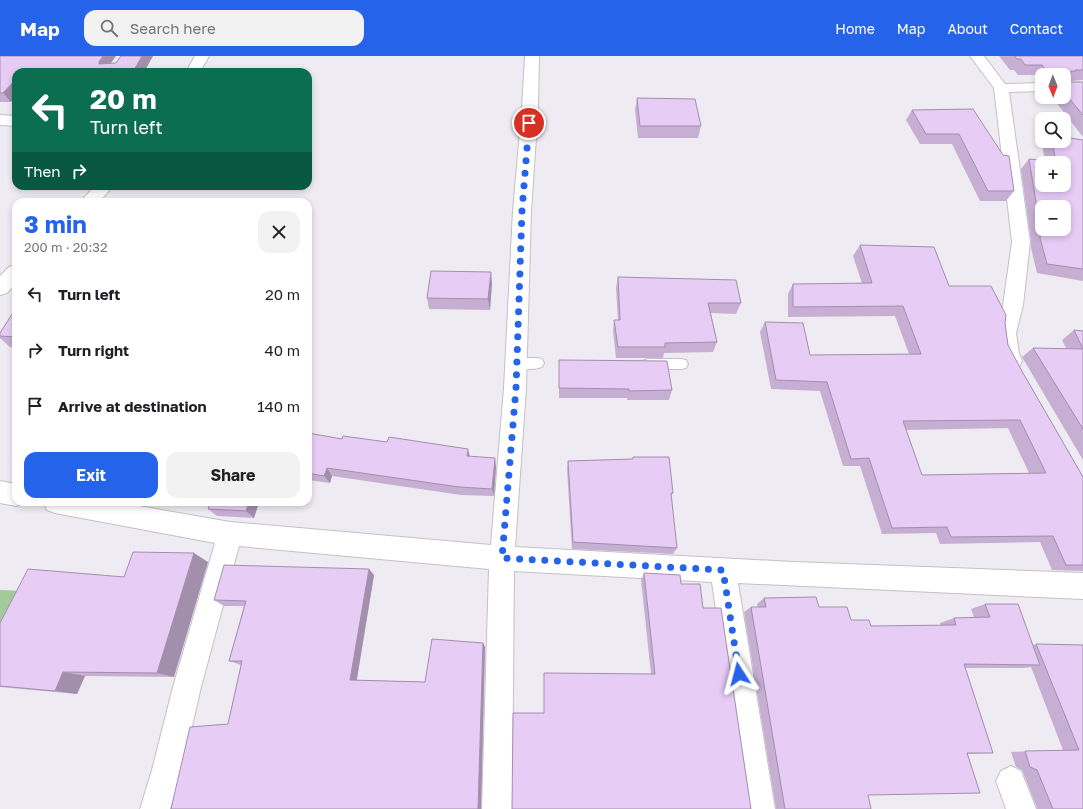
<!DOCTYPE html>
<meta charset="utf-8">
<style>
:root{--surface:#fff;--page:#f2f2f2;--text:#202124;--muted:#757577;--accent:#2563eb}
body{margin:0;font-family:"Golos Text",sans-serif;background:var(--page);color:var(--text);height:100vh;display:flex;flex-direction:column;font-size:15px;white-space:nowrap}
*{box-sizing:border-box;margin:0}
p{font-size:13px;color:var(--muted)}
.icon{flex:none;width:22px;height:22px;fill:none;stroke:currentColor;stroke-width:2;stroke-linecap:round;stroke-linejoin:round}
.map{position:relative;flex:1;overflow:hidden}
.sheet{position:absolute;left:12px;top:142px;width:300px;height:308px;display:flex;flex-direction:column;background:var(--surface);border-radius:12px;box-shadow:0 2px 6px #0003}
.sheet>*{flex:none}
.banner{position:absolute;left:12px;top:12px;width:300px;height:122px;border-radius:12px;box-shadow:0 2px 6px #0003;background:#0b6e4f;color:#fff;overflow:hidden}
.needle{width:26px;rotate:179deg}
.fabs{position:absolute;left:1035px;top:12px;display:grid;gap:8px}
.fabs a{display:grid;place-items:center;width:36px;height:36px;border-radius:8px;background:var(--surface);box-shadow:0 2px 6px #0003;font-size:20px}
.pin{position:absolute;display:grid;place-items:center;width:34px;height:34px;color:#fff;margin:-17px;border:2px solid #fff;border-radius:50%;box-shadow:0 1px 4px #0007}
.me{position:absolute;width:44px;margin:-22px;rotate:351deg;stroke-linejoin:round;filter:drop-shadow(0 0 3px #0008)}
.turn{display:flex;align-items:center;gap:14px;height:84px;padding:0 12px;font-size:18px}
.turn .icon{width:52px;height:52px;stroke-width:2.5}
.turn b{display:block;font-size:28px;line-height:34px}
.then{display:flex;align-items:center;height:38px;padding:0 12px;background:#0003;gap:8px;font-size:15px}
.round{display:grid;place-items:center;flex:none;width:42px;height:42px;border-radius:12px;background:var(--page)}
.headline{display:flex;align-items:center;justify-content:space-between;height:68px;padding:0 12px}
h1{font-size:24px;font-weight:700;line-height:30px;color:var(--accent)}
.primary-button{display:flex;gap:8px;margin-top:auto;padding:8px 12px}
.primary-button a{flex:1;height:46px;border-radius:12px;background:var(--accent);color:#fff;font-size:16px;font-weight:700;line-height:46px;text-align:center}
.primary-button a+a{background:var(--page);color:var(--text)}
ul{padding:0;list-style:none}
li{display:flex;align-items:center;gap:12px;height:56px;padding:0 12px}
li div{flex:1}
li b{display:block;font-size:15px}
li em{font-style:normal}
header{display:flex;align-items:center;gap:24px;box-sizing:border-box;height:56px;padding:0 20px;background:var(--accent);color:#fff}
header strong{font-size:19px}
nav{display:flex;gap:22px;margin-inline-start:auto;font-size:14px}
.search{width:280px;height:36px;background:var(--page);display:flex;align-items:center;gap:10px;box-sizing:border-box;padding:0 14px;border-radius:12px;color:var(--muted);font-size:15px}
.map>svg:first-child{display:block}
</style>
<header>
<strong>Map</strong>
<div class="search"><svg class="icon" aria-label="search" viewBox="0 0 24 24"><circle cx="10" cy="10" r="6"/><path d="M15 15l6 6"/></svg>Search here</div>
<nav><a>Home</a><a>Map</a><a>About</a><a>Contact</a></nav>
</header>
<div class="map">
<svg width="1083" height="753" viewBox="0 0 1083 753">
<rect width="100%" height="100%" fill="#efebf2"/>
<!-- green -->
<path fill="#a2cb9b" d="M0,534L26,535L0,589Z"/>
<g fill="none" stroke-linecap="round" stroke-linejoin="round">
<!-- service casing -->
<g stroke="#c4c0c6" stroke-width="2">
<path id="service" d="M517,302H537L542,303L544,307L542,311C533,314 521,314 512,311L510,307L512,303Z
M649,303H681L686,304L688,308L686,312L681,313H649L644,312L642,308L644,304Z"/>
</g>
<!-- minor casing -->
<g stroke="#c4c0c6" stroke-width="2">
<path id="minor" d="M195,0H209L200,16H186Z
M525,0H539L538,52L531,155L526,332L515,491L793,506L1083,517V543L738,527L775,753H745L712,526L514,515L512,753H482L489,513L239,490L201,631L182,714L170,753H140L152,714L173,631L215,487L55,457L47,454L43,446H116L230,466L491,489L504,332L513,155L522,52Z
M970,0H984L1005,28L1042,27V35L1009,36L1030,186L1023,249L1016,277L1019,298L1022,305L1019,311L1012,313L1005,311L999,298L996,277L1003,249L1012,186L994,32Z
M0,59L16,60V70L0,69Z
M95,130H113L99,146H80Z
M16,209V227L7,237L0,239V220L9,211Z
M0,425L16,428V446L24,447L16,450L0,447Z
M1011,710L1021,715L1036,753H1006L996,725L1001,715Z"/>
</g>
<!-- service -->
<use href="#service" fill="#fff" fill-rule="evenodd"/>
<!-- minor -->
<use href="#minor" fill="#fff" fill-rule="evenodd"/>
</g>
<!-- wall -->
<path fill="#c7afd4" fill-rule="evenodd" d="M0,0H116L110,7H116L121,0H153L144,16H16L11,46H0Z
M999,0H1083V24L1070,25L1072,26H1083V81L1052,41H1064V19H1042V26H1040L1035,19H1018L1014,14H1010Z
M637,42L701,70L698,82H638L635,54Z
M973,53L1014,135L1006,145H980L952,88H920L906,64L912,54Z
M1083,84V225L1037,217L1031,192V186L1021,113L1029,103L1045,105L1042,89L1045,85H1064Z
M860,189L949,230L1005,267L1008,289L1023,317L1083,421V515L1052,514L1040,486L940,488L936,477L882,478L860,410H843L820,335L771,333L760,276L765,266L810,299L909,298L895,260L788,261V238L793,228L862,227L853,200ZM1008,372L1029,417L922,419L906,374Z
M618,221L741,247L736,258L711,257L717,286L713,296L664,297L663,302H616L613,275L614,264H618L616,232Z
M492,227L490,254L429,253L427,242Z
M16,252V291H10L0,282V277Z
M1074,274L1083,275V404L1022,301L1033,292H1066L1062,284Z
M559,304L672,334L669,344H627V342H559Z
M308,377L342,383L470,400L496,410L494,440L461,439L332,420L330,427L308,424Z
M633,401L673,437L671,440L677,492L673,498L572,493L567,413L568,405L633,403Z
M211,446H259L254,462L217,460L208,453Z
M208,506L174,621L85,620L77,638L0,631V567L124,521Z
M644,517L681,528L703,552L751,753L544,657L651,618L641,524Z
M374,519L357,624L425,626L483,587L485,591L481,753H171L228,668L241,609L229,605L244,550H224L214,544Z
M764,542L819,551L851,564L871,570H941L940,567L954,562L974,561L971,553L985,548L1033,589L1036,588L1083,589V753H1037V752L1022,714L1016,711L1011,696L1063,694L1031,611L1024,612H965L993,697L967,698L868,739L871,753H776L744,556L751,551H758L757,548Z"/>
<!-- shaded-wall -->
<path fill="#a28fac" d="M103,0H116L105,15L99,8V6Z
M142,0H153L144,16H133Z
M16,23V40L11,46L3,37Z
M491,216L492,227L490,254L488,243Z
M468,393L470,401L467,400Z
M495,402L496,410L494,440L492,433Z
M327,412L332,420L330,427L324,420Z
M249,446H259L254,462L246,455Z
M194,497L208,506L174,621L157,617Z
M369,513L374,519L356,627L350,624Z
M483,587L485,591L481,753H478Z
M63,616L85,620L77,638L55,635Z"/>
<!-- building -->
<path fill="#e7ccf6" stroke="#a28fac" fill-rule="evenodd" d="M0,0H103L99,6V8L116,7L121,0H142L133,16H16V23L3,37H0Z
M1014,0H1083V14H1075L1076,15H1071L1070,25L1072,26H1083V59L1064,36V19H1051V15H1047L1042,9H1025L1021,3H1017Z
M637,42L695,43L701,70H640Z
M973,53L1003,99L1009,100L1014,135H988L959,78H926L912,54Z
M1064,81L1083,84V213L1047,208L1040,182L1041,176L1029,103L1056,106L1052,85H1064ZM1042,107H1064V129H1042ZM1042,151H1064V173H1042Z
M860,189L934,191L949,230H991L1006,259L1005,267L1008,289L1023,317L1083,421V509H1066L1053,480L951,481L947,471L892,472L869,402L851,403L827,326L776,324L765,266L803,267L810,299L921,298L903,250L793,251V228L872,227ZM1020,364L1046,417L922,419L903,365Z
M431,215L491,216L488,243L427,242Z
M618,221L736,224L741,247H708L717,286L665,287V291H618L614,264H620Z
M16,252V281L0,280V277Z
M1074,274L1083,275V293Z
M1033,292L1083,293V373Z
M559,304L667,305L672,334L629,335V333L559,332Z
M308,377L342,383L343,380L387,386L389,381L468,393L467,400L495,402L492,433L459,431L327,412L324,420L308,417Z
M633,401H669L673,437H671L677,492L573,486L568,405L633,403Z
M211,446H249L246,455L208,453Z
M133,496L194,497L157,617L63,616L55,635L0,630V567L28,513L124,521Z
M224,509L369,513L350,624L425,626L432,583L483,587L478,753H171L190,671L228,668L242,605H229L246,545L214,544Z
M644,517L680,519L681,528H700L703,552H721L751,753H512L513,657H544V617L655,618Z
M816,541L819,551H847L851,564H869L871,570L956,569L954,562L990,561L985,548H1018L1040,609L964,608L993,697H967L980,737L868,739L871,753H785L751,551H766L764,542Z
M1036,588L1083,589V753H1053L1037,714L1030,711L1025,695L1079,694Z"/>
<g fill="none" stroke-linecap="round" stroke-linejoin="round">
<!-- route -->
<path stroke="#2563eb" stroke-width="7" stroke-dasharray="0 12.6" d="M529,67L522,155L516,332L502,502L723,514L739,618"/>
</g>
</svg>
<div class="fabs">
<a><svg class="needle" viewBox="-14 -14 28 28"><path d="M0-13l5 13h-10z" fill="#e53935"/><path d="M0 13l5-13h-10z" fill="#757577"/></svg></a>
<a><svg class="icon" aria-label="search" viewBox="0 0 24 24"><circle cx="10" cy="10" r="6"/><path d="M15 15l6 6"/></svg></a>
<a>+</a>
<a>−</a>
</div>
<div class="pin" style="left:529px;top:67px;background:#d93025"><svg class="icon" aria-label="arrive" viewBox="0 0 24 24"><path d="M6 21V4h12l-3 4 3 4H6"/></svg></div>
<svg class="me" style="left:739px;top:618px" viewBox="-20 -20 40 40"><path d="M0-17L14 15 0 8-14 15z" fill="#2563eb" stroke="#fff" stroke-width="4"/></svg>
<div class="banner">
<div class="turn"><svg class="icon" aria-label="left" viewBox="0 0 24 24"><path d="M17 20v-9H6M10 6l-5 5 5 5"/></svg><div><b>20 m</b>Turn left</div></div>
<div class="then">Then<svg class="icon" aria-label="right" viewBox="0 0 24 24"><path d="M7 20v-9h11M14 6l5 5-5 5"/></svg></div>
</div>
<section class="sheet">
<div class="headline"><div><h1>3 min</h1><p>200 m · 20:32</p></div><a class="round"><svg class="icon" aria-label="close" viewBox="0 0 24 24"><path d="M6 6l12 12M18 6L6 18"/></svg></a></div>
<ul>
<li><svg class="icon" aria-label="left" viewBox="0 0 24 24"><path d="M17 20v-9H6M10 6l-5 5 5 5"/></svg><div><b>Turn left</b></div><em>20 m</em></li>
<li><svg class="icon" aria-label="right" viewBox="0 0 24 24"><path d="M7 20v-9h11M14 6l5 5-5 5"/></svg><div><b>Turn right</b></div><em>40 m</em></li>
<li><svg class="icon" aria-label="arrive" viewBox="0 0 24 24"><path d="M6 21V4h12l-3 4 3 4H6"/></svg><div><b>Arrive at destination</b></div><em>140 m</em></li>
</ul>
<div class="primary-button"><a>Exit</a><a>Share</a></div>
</section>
</div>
